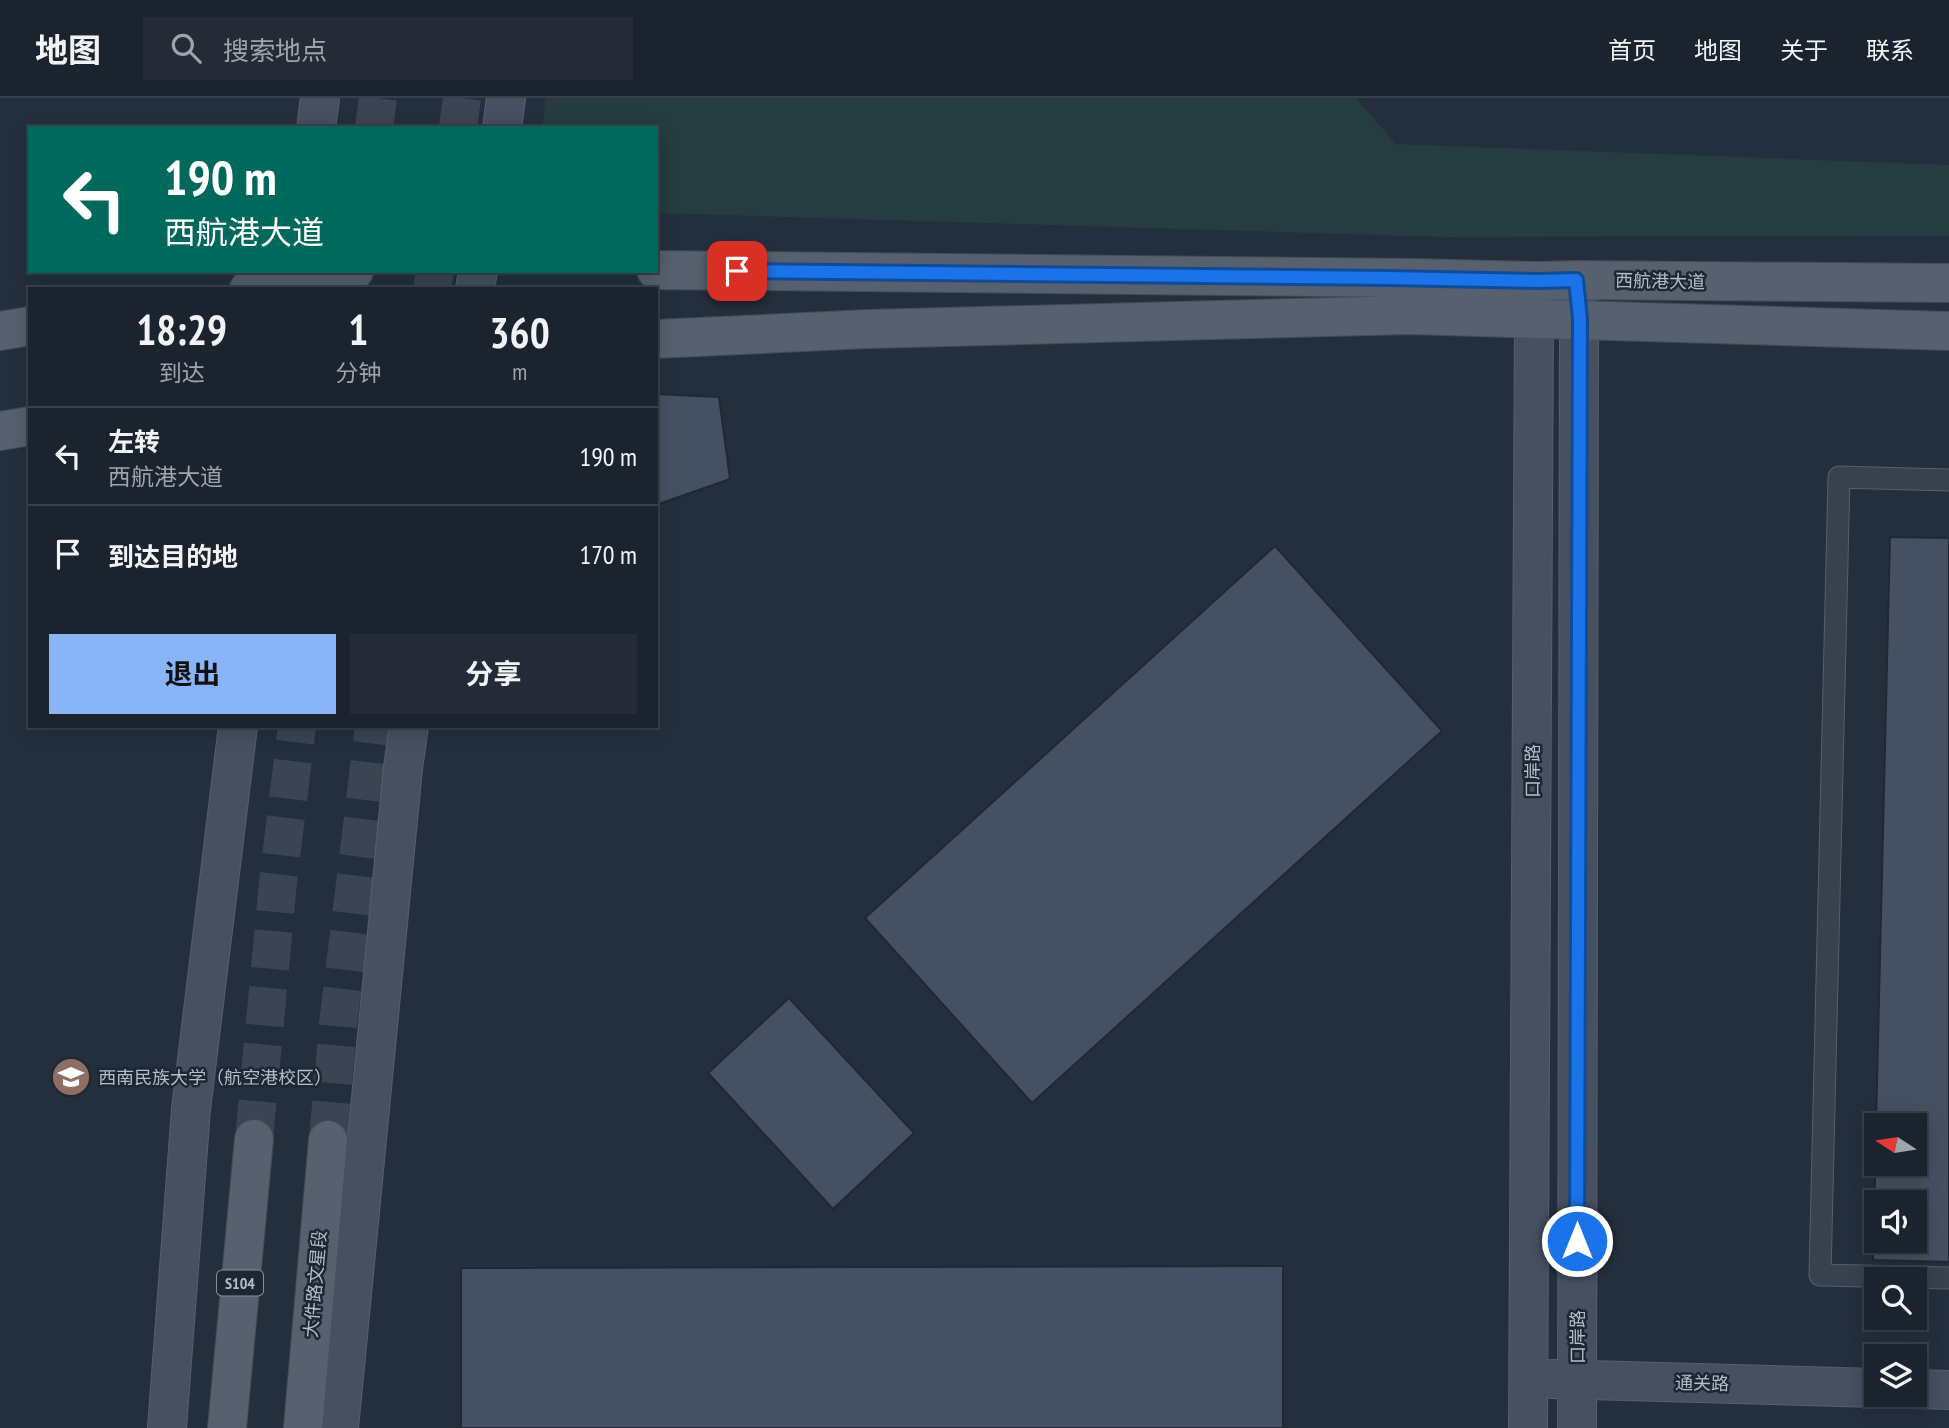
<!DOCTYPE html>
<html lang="zh">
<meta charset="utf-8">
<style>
:root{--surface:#1b232e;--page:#242b36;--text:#f1f3f6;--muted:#a0a4aa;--line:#39404a;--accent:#8ab4f8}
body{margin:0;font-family:"PT Sans Narrow","Noto Sans SC",sans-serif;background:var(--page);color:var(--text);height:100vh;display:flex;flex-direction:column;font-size:26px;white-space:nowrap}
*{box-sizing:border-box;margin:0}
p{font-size:23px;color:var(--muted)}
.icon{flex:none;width:38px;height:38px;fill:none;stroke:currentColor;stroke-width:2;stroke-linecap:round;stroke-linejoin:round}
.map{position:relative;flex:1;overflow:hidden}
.sheet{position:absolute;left:28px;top:189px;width:630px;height:441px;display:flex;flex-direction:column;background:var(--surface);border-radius:0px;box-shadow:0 4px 18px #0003,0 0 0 2px var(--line)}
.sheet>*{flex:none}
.banner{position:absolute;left:28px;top:28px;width:630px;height:147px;border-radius:0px;box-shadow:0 4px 18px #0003,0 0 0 2px var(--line);background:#00695c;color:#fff;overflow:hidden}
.needle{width:46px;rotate:282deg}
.buttons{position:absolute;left:1864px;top:1015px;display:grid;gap:14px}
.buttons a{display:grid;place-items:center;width:63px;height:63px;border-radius:0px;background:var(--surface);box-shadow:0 4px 18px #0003,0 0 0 2px var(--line);font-size:35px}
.pin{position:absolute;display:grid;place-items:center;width:60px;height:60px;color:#fff;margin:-30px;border-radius:14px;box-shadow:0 4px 10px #0006}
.me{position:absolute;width:77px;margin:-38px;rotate:0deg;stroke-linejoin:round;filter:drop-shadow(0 0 5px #0008)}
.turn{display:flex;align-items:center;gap:24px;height:147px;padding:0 21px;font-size:32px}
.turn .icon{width:91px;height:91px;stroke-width:2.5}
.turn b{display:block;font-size:49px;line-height:60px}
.eta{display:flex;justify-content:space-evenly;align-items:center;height:119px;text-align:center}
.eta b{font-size:42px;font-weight:700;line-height:49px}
.action{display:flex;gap:14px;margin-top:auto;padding:14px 21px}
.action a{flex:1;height:80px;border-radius:0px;background:var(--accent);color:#111;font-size:28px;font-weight:700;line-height:80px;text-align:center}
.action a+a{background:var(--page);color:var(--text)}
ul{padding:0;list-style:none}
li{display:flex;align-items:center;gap:21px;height:98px;padding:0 21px;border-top:2px solid var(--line)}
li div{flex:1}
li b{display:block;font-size:26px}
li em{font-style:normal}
header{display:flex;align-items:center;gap:42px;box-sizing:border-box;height:98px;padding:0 35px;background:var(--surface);border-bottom:2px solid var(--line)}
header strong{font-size:33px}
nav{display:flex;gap:38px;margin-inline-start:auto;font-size:24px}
.search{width:490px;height:63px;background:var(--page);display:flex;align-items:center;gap:18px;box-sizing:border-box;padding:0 24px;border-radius:0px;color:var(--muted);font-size:26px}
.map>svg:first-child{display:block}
</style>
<header>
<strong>地图</strong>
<div class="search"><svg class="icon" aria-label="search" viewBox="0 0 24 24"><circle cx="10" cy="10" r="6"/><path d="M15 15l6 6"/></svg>搜索地点</div>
<nav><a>首页</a><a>地图</a><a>关于</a><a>联系</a></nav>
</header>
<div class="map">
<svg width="1949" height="1330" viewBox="0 0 1949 1330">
<rect width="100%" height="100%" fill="#242f3e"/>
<!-- green -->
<path fill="#263c3f" d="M546,0H1356L1396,46L1949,67V138L1444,139L656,115V30H542Z"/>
<!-- building -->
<path fill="#455162" stroke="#1f2835" stroke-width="2" fill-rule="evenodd" d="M656,296L719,299L730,381L656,407Z
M1890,439L1949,440V1164L1873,1162L1876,1043V1066H1914V1027H1876ZM1876,1104H1914V1143H1876Z
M1275,448L1442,633L1032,1005L865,820Z
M789,900L914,1035L833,1111L708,975Z
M1283,1168V1330H461V1170Z"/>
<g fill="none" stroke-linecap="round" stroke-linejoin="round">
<!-- primary-tunnel -->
<path stroke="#3a4453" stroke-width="38" stroke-dasharray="38 19" stroke-linecap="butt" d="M374,30L378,0
M458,30L462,0
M432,191L435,173
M254,1041L278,784L297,628
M328,1042L338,926L374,628"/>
<!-- lane casing -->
<g stroke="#565f6c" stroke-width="23">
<path id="lane" d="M1949,382L1839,379L1820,1177L1949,1180"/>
</g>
<!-- secondary casing -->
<g stroke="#565f6c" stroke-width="40">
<path id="secondary" d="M316,30L320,0
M502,30L506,0
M1576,188L1579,221L1577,1330
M475,191L478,173
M1552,1281L1876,1290
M1914,1291L1949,1292
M167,1330L191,1011L238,628
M339,1330L403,670L409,628
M1528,1330L1534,221L1538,189"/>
</g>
<!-- primary casing -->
<g stroke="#414a57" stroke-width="40">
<path id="primary" d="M656,172L1415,180L1539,183L1576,182L1949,185
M249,191L354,173
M0,233L30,228
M656,241L868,231L1410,217L1949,233
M0,333L30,328
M227,1330L254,1041
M303,1330L328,1042"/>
</g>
<!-- lane -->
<use href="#lane" stroke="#38414e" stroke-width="21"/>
<!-- secondary -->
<use href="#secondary" stroke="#465061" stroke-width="38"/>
<!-- primary -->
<use href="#primary" stroke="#56606e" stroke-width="38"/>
</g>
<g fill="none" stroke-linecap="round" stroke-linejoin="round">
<!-- route casing -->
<g stroke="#114b97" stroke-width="18">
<path id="route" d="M737,173L1388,180L1539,183L1576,182L1580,221L1577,1143"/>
</g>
<!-- route -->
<use href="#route" stroke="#1a73e8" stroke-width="12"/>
</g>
<!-- icons -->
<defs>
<g id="university-disc" transform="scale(2.0125)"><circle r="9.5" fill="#8d6e63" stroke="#1d2633"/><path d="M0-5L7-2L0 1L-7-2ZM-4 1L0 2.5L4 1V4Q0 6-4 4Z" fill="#fff"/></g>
</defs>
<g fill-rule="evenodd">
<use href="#university-disc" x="71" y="979"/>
</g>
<g text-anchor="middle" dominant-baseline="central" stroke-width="5" stroke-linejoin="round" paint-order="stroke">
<!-- shield labels -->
<rect fill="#1d2633" stroke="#878f9c" stroke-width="2" x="217" y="1172.5" width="46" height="25" rx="5"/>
<g font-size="16" font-weight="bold" fill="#b4bcc9">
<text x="240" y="1185">S104</text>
</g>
<!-- street labels -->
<g font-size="18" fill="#b4bcc9" stroke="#1d2633">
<text transform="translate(1660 183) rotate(1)">西航港大道</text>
<text transform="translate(1532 673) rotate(-90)">口岸路</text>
<text transform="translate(315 1186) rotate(-85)">大件路文星段</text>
<text transform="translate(1577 1239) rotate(-90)">口岸路</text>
<text transform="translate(1702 1285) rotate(1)">通关路</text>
</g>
<!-- poi labels -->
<g font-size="18" fill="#b4bcc9" stroke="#1d2633" text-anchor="start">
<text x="98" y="979">西南民族大学（航空港校区）</text>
</g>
</g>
</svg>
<div class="buttons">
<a><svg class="needle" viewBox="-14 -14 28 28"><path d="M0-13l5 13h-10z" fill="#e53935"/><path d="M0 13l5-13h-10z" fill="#a0a4aa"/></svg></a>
<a><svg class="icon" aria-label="sound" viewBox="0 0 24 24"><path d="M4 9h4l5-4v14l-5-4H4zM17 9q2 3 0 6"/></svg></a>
<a><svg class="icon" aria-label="search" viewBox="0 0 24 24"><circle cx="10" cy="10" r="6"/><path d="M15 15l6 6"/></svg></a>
<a><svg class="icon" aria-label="layers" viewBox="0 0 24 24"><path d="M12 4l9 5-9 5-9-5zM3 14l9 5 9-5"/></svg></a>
</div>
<div class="pin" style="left:737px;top:173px;background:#d93025"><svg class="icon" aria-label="arrive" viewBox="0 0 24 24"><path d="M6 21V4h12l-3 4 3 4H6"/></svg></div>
<svg class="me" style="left:1577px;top:1143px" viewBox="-20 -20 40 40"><circle r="17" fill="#1a73e8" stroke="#fff" stroke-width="3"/><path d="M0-11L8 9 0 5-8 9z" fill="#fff"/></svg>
<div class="banner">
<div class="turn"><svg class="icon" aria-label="left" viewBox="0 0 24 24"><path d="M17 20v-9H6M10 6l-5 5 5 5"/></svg><div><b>190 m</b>西航港大道</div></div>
</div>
<section class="sheet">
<div class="eta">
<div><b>18:29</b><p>到达</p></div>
<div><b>1</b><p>分钟</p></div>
<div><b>360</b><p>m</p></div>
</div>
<ul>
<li><svg class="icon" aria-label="left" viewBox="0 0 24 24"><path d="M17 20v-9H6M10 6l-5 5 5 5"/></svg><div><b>左转</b><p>西航港大道</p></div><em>190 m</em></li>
<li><svg class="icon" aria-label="arrive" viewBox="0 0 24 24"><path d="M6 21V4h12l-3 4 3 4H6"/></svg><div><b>到达目的地</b></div><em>170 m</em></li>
</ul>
<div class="action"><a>退出</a><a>分享</a></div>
</section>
</div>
